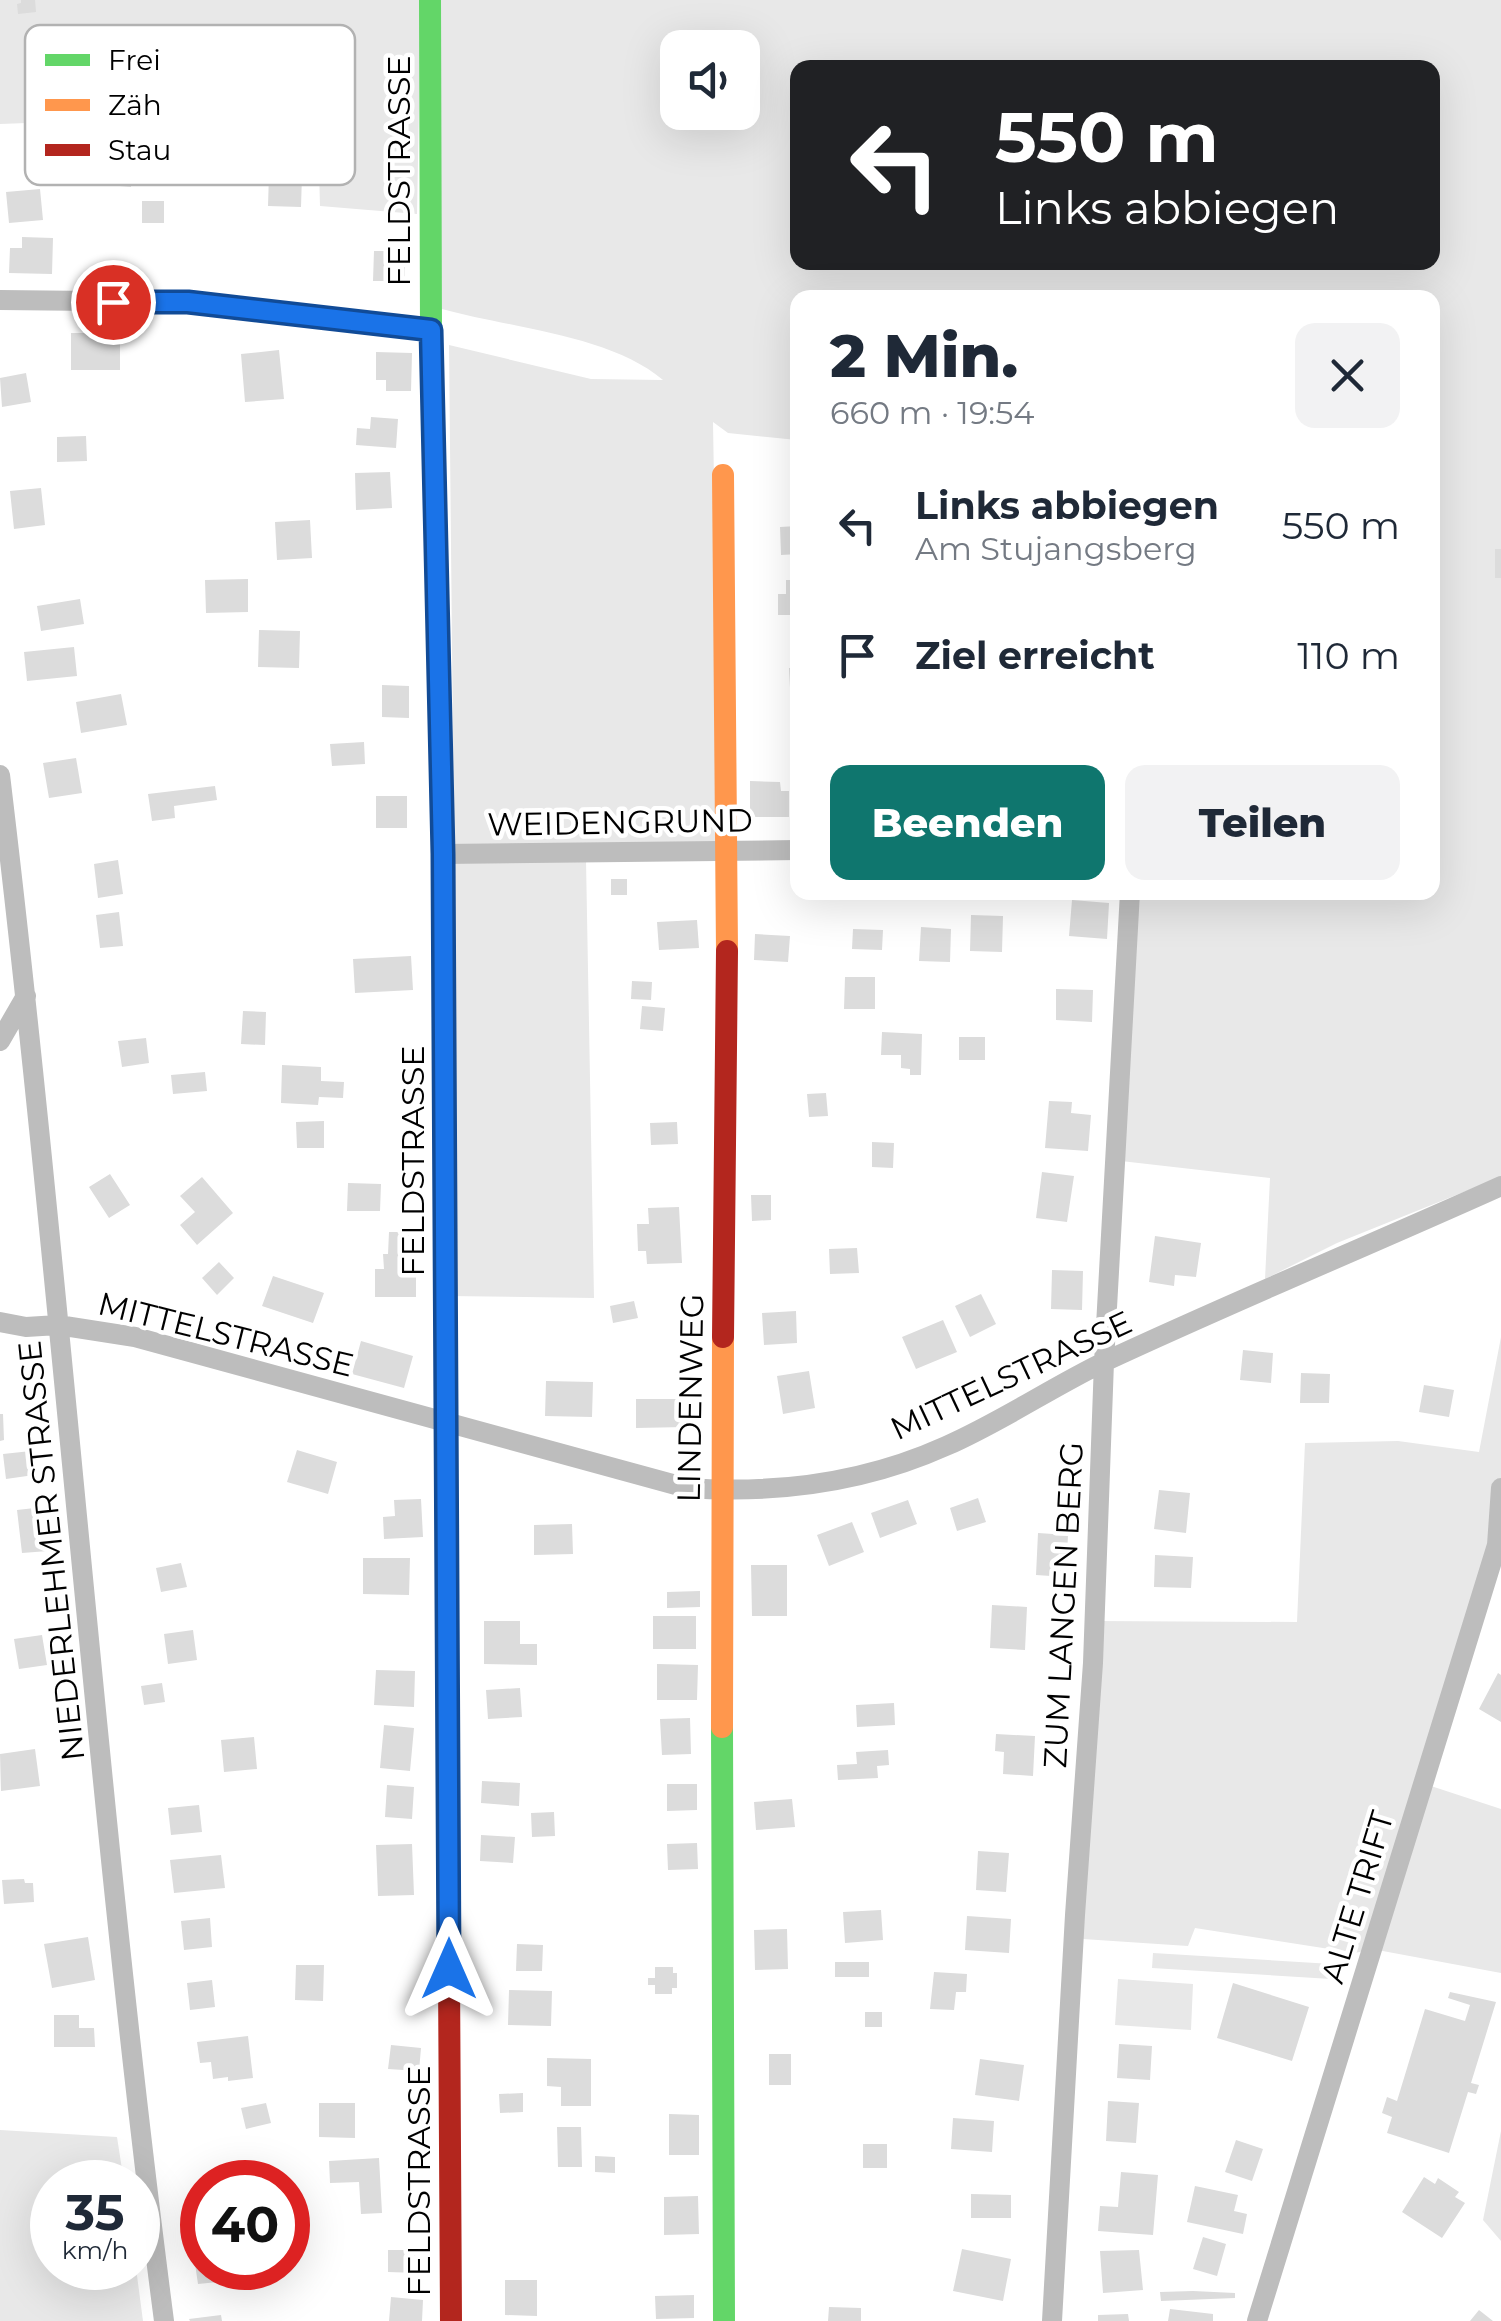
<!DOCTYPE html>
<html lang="de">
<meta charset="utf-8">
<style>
:root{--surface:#fff;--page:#f2f2f3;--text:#1f2937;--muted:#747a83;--accent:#0f766e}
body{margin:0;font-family:Montserrat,sans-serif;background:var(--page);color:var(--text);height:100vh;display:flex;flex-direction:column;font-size:38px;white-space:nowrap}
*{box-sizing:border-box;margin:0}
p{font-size:32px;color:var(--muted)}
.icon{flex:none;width:55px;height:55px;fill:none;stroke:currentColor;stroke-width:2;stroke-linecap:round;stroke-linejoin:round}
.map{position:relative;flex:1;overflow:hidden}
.drawer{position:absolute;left:790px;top:290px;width:650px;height:610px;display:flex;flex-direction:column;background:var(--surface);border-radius:20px;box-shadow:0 10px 40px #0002}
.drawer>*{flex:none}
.guide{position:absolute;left:790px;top:60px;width:650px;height:210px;border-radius:20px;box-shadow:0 10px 40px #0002;background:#202124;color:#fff;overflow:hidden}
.tools{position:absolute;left:660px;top:30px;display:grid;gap:20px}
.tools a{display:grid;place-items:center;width:100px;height:100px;border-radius:20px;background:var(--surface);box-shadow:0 10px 40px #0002;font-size:50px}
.speed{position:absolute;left:30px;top:2160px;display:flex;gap:20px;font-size:50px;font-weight:700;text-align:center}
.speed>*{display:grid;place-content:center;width:130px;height:130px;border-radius:50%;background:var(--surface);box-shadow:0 10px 40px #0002;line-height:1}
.speed small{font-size:25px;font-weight:400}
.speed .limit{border:15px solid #d22;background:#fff;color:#111}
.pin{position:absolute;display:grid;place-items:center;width:85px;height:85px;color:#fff;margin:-42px;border:5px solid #fff;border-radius:50%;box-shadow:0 2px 10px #0007}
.me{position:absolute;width:110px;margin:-55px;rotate:0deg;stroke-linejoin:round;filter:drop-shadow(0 0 8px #0008)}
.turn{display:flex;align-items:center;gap:35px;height:210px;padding:0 40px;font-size:45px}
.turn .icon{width:130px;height:130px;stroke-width:2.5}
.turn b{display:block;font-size:70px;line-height:85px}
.round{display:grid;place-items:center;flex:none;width:105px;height:105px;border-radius:20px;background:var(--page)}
.headline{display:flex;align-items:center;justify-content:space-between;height:170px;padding:0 40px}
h1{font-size:60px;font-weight:800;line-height:75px}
.button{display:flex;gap:20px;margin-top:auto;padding:20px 40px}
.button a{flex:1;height:115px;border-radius:20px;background:var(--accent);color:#fff;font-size:40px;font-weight:800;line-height:115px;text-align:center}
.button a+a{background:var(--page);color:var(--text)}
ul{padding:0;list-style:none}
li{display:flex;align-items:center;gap:30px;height:130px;padding:0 40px}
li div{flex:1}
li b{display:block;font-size:38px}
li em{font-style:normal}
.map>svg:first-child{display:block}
</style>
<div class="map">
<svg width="1501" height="2321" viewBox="0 0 1501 2321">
<rect width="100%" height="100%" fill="#fff"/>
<!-- green -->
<path fill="#e8e8e8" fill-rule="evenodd" d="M0,0H421L417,214L320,206L316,65L53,74L54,122L0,124Z
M437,0H1501V1177L1337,1243L1265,1279L1270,1178L1121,1161L1131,893L1432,892V298H798L797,440L728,433L713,422L720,842L454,847L449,345L591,379L663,380C610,335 510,328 442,309ZM678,48H742V112H678ZM798,68H1432V262H798Z
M454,859L586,860L594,1298L448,1296Z
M1501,1337V1557L1431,1786L1501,1809V1973L1372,1949L1355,1953L1195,1928L1188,1946L1083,1939L1094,1621L1297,1622L1305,1443L1398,1441L1479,1452Z
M1153,1953L1332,1964L1331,1979L1152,1968Z
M1118,1979L1193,1984L1191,2030L1115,2025Z
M0,2130L117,2137L124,2182H52V2268H136L143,2321H0Z
M1501,2131V2241L1483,2220Z"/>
<!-- building -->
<path fill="#dcdcdc" d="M21,0H35L36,12L18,14L17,4L21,3Z
M87,154L133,158L131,187L85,183Z
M269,174L302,175L301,207L268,206Z
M40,189L43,220L9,223L6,192Z
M142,201H164V223H142Z
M22,237L53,238L52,274L9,273L10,248H22Z
M374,251H405V281H373Z
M71,333H102V341H120V370H71Z
M279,350L284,399L245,402L241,354Z
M376,352L412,353L411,391H386V380H376Z
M26,373L31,402L2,407L0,378Z
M371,417L398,419L396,448L356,445L357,428L370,429Z
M86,436L87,461L57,462V437Z
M390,472L392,508L356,510L355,473Z
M41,488L45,525L14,529L10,491Z
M310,520L312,558L277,560L275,522Z
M798,526V554L781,555L780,527Z
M1495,549H1501V578H1495Z
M248,579V612L206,613L205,580Z
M786,580H798V615H778V594H786Z
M80,599L84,624L41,631L37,606Z
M259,630L300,631L299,668L258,667Z
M74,647L77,676L27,681L24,652Z
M789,668H798V687L790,688Z
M382,685L409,686V718L382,717Z
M121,694L127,725L81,733L76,702Z
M364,742L365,764L332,766L330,744Z
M76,758L82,793L49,798L43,763Z
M750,781L780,782L781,791H789V817H750Z
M215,786L217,800L174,806L175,818L152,821L148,794Z
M376,796H407V828H376Z
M118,860L123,894L98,898L94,864Z
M611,879H627V895H611Z
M1072,900L1109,903L1107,939L1069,936Z
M119,912L123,946L100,948L96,915Z
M971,915L1003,916L1002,952L970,951Z
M697,920L699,948L659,950L657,922Z
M921,927L951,929L950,962L919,961Z
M853,929L883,930L882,950L852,949Z
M755,934L790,936L788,962L754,960Z
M411,956L413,990L355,993L353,959Z
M845,977H875V1009H844Z
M632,981L652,982L651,1000L631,999Z
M1056,989L1093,990L1092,1022L1056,1020Z
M642,1006L665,1008L663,1031L640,1029Z
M243,1011L266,1012L265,1045L241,1044Z
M882,1032L922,1034L921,1075H910V1069L901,1068V1055H881Z
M959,1037H985V1060H959Z
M146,1038L149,1063L122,1067L118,1041Z
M282,1065L321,1067V1081L344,1082L343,1098L319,1097L318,1105L281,1103Z
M205,1072L207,1091L173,1094L171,1075Z
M826,1093L828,1116L809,1117L807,1094Z
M1049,1101L1072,1102L1071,1113L1091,1115L1088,1151L1045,1148Z
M324,1121V1148H297L296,1122Z
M677,1122L678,1144L651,1145L650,1123Z
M872,1142L894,1143L893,1168L872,1167Z
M1042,1172L1074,1176L1067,1222L1036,1218Z
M110,1174L130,1205L109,1218L89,1187Z
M202,1177L233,1213L197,1245L180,1225L195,1212L180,1196Z
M348,1183L381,1184L380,1211H347Z
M751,1195H771V1220L752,1221Z
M679,1207L682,1263L647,1264L646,1251H638L637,1224H649L648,1208Z
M389,1232H411L412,1251H416V1297H375V1269H384L383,1254H388Z
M1155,1236L1201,1243L1196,1277L1175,1275L1174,1286L1149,1282Z
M857,1248L859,1273L830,1274L829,1249Z
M219,1262L234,1278L217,1295L202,1278Z
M1052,1270L1083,1271L1082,1310L1051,1309Z
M273,1276L324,1293L313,1323L262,1306Z
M981,1294L996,1324L970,1337L955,1306Z
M634,1301L638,1318L613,1323L610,1306Z
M796,1311L797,1343L764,1345L762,1313Z
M943,1320L957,1352L916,1369L902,1337Z
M361,1341L413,1356L404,1388L352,1374Z
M1243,1350L1273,1353L1271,1383L1240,1380Z
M809,1371L815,1408L783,1414L777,1376Z
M1301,1373L1330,1374L1329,1403H1300Z
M546,1381L593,1382L592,1417L545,1416Z
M1424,1385L1454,1390L1449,1417L1419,1412Z
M636,1399H685V1427L636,1428Z
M0,1414H3L4,1440L0,1441Z
M297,1450L337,1462L328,1494L287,1482Z
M31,1451L34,1475L6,1479L3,1454Z
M1159,1490L1190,1493L1186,1533L1154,1529Z
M978,1498L986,1522L957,1531L950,1508Z
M421,1499L423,1537L384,1539L383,1517L395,1516L394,1500Z
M908,1500L917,1524L880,1538L871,1513Z
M44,1507L48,1551L22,1553L17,1510Z
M852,1522L864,1552L829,1566L817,1535Z
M572,1524L573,1554L534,1555V1525Z
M1038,1533L1068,1535L1066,1577L1036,1575Z
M1155,1555L1193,1557L1191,1588L1154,1587Z
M363,1558H410L409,1595L363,1594Z
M181,1563L187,1587L161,1592L156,1568Z
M751,1565H787V1616H752Z
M700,1591V1607L667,1608V1592Z
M992,1605L1027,1607L1025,1650L990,1648Z
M653,1616H696V1649H653Z
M484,1621H520V1644H537V1665L484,1664Z
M193,1630L197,1660L168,1664L164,1634Z
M42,1635L47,1665L19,1669L14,1639Z
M657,1664L698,1665L697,1700H657Z
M376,1670L415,1671L414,1707L374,1705Z
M1498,1673L1501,1675V1722L1479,1709Z
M162,1683L165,1702L144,1705L141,1686Z
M520,1688L522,1717L488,1719L486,1690Z
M894,1703L895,1725L857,1727L856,1705Z
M690,1718L691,1754L662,1755L660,1719Z
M384,1725L414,1728L410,1771L380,1768Z
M996,1734L1035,1736L1033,1776L1003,1774L1004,1752L995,1751Z
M254,1737L257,1769L224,1772L221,1740Z
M35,1749L40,1786L1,1791L0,1754Z
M888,1750L889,1765L877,1766L878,1778L838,1780L837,1765L857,1764L856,1752Z
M482,1781L520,1783L519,1806L481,1803Z
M667,1784H697V1810L667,1811Z
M387,1785L414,1787L412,1819L385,1817Z
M792,1799L795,1827L756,1830L754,1802Z
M199,1805L202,1832L171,1835L168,1808Z
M554,1812L555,1836L532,1837L531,1813Z
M481,1835L515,1837L513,1863L480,1861Z
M697,1843L698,1869L668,1870L667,1844Z
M412,1844L414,1895L378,1896L376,1845Z
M978,1851L1009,1853L1006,1892L976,1890Z
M221,1855L225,1888L174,1893L170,1860Z
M24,1879L25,1883H33L34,1902L4,1904L2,1880Z
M881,1910L883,1940L845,1943L843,1912Z
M967,1916L1011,1919L1009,1953L965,1950Z
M210,1918L212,1947L184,1950L181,1921Z
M787,1929L788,1969L755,1970L754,1930Z
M88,1937L95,1980L52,1988L44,1944Z
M517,1944L543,1945L542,1971H516Z
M835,1962H869V1977H835Z
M296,1965H324L323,2001L295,2000Z
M655,1967H673V1973H677V1988H672V1994H655V1985H648V1978H655Z
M934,1972L967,1974L966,1992H956L954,2010L930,2009Z
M212,1980L215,2007L190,2010L187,1983Z
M1233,1983L1309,2007L1292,2061L1217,2038Z
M509,1990L552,1991L551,2026L508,2025Z
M1450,1992L1496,2002L1471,2083L1479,2085L1476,2094L1468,2092L1449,2153L1387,2133L1392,2117L1382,2113L1387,2097L1397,2101L1425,2009L1465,2021L1470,2005L1448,1998Z
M865,2012H882V2027H865Z
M54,2015H79V2028H94L95,2047H54Z
M248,2036L253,2078L228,2081V2077L213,2079L211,2062L200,2063L197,2042Z
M1119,2044L1152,2046L1150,2080L1117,2078Z
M391,2045L421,2048L419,2071L388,2069Z
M769,2054H791V2085H769Z
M547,2058L591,2059V2106H561V2087L547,2086Z
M980,2059L1024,2065L1019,2101L975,2095Z
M523,2093V2112L500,2113L499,2094Z
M1108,2101L1139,2103L1136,2143L1106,2141Z
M266,2103L271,2123L246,2129L241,2108Z
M319,2103H355V2138L319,2137Z
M669,2114L699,2115V2155H669Z
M953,2118L994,2121L992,2152L951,2149Z
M557,2127H581L582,2167H558Z
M1236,2140L1263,2149L1252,2181L1225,2172Z
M863,2144H887V2168H863Z
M595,2156L615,2157V2173L595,2172Z
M379,2158L382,2213L361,2214L359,2182L330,2183L329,2161Z
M250,2172L251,2182H215L214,2177Z
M1121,2172L1158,2175L1153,2235L1098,2231L1100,2206L1118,2207Z
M1424,2177L1435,2184L1438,2178L1459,2192L1455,2197L1465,2203L1442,2238L1402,2212Z
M1195,2186L1238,2195L1234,2211L1247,2214L1243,2234L1187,2222Z
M971,2194L1011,2195V2218H971Z
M698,2196L699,2234L664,2235V2197Z
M1203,2237L1226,2244L1217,2276L1193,2269Z
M962,2249L1011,2259L1003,2301L953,2291Z
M388,2250H418V2273L388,2272Z
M1139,2250L1143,2290L1103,2293L1100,2251Z
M202,2256V2268H237L238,2280L198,2284L194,2257Z
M505,2280H537V2316L505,2315Z
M1193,2291L1235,2293V2298L1161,2301L1160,2292Z
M694,2295V2318L656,2319L655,2296Z
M391,2297L423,2300L422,2321H389Z
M829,2307L861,2308V2321H828Z
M1170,2309L1213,2314V2321H1168Z
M1479,2310L1493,2321H1470Z
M1128,2314L1129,2321H1098V2315Z
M221,2315L222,2321H190L189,2319Z"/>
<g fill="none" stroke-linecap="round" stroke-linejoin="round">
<!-- street -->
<path stroke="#bdbdbd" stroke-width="20" d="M0,300L188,302L431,330
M0,775C62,1290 97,1807 164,2321
M443,854L798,850
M0,1041L26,996
M0,1322L26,1327L58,1325L135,1337L687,1488C775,1494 864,1483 946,1446C1001,1422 1052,1387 1106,1361C1237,1300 1370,1245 1501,1186
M1052,2321L1075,1915L1093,1663L1104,1362L1130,892
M1257,2321L1497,1545L1501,1488"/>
<!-- fast -->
<path stroke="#63d668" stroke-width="22" d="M430,0L431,330L442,807
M445,1251L449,1974
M722,1727L724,2321"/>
<!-- slow -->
<path stroke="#ff974d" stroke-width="22" d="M723,475L727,951
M442,807L445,1251
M722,1727L723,1337"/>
<!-- jam -->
<path stroke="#b3261e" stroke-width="22" d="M723,1337L727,951
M449,1974L451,2321"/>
</g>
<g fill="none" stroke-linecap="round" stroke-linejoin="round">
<!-- route casing -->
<g stroke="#114b97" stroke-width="25">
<path id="route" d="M113,302H188L431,330L443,854L449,1969"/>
</g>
<!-- route -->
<use href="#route" stroke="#1a73e8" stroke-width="18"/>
</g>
<g text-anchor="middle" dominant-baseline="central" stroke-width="9" stroke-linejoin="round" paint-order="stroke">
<!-- street labels -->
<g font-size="32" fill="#000" stroke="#fff">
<text transform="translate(398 171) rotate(-90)">FELDSTRASSE</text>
<text transform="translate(620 822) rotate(-1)">WEIDENGRUND</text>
<text transform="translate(412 1161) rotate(-90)">FELDSTRASSE</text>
<text transform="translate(226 1334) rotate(14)">MITTELSTRASSE</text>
<text transform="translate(1011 1375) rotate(-25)">MITTELSTRASSE</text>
<text transform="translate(690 1398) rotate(-89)">LINDENWEG</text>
<text transform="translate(51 1551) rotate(-96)">NIEDERLEHMER STRASSE</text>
<text transform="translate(1063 1605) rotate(-87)">ZUM LANGEN BERG</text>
<text transform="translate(1357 1897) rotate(-73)">ALTE TRIFT</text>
<text transform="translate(418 2181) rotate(-90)">FELDSTRASSE</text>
</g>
</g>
<!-- legend -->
<rect x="25" y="25" width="330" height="160" rx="15" fill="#fff" stroke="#b2b2b2" stroke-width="2.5"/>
<rect x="45" y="54" width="45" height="12" fill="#63d668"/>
<rect x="45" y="99" width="45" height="12" fill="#ff974d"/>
<rect x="45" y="144" width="45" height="12" fill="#b3261e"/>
<g font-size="28" fill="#000">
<text x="108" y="70">Frei</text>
<text x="108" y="115">Zäh</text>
<text x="108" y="160">Stau</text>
</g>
</svg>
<div class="tools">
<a><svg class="icon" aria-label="sound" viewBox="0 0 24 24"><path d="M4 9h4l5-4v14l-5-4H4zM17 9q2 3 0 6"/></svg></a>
</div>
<div class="speed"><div>35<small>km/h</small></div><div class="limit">40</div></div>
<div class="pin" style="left:113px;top:302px;background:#d93025"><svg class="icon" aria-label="arrive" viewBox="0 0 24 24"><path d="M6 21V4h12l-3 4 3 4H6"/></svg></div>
<svg class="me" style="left:449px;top:1969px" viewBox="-20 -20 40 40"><path d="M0-17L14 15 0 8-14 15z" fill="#1a73e8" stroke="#fff" stroke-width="4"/></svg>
<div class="guide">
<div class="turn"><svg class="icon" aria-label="left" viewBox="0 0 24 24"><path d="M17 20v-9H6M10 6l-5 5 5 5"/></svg><div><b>550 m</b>Links abbiegen</div></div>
</div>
<section class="drawer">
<div class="headline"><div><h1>2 Min.</h1><p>660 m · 19:54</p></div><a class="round"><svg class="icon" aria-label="close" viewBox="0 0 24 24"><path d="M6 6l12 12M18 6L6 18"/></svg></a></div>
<ul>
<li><svg class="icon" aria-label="left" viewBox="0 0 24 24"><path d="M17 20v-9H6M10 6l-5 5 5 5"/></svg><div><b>Links abbiegen</b><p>Am Stujangsberg</p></div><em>550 m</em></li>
<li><svg class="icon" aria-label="arrive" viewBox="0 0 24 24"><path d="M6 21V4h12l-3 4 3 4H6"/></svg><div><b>Ziel erreicht</b></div><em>110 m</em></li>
</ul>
<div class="button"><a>Beenden</a><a>Teilen</a></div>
</section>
</div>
